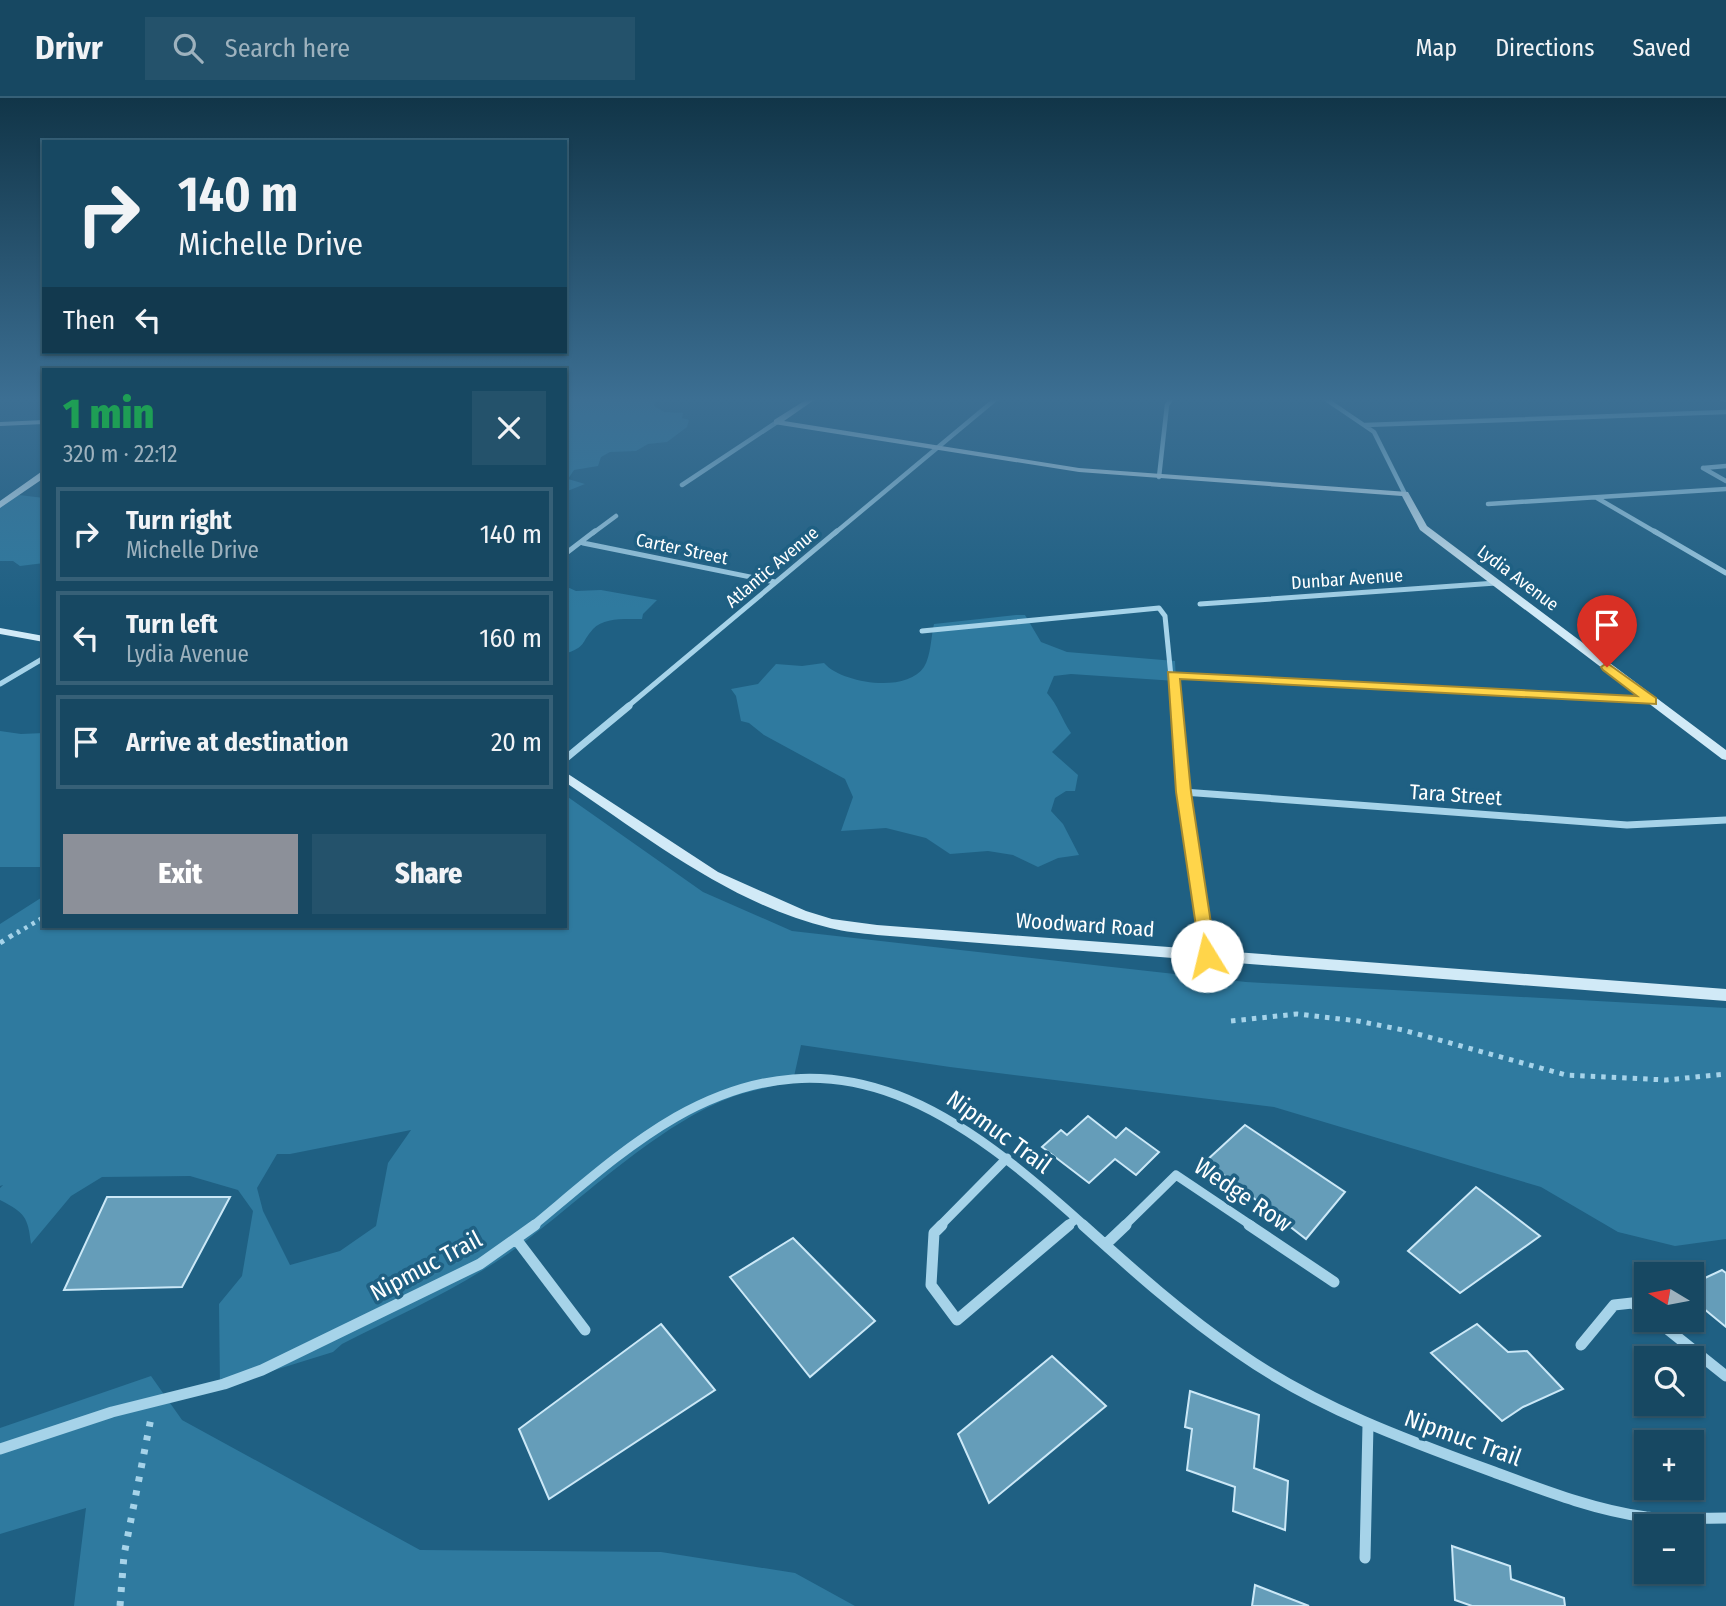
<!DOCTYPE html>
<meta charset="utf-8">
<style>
:root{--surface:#174862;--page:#24526b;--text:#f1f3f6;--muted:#9eb2be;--line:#366077;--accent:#8c9099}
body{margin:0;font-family:"Fira Sans Condensed",sans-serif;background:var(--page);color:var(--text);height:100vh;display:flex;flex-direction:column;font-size:26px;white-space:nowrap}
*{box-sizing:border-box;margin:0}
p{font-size:23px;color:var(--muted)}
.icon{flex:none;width:38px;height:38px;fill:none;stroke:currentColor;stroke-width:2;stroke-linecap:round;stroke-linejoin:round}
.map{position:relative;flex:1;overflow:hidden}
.side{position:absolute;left:42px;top:270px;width:525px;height:560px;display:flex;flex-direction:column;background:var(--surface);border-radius:0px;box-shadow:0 2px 5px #0004,0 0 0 2px var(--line)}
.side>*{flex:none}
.banner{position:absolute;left:42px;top:42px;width:525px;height:214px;border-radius:0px;box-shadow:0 2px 5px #0004,0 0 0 2px var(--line);background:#174862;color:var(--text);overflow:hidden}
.needle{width:46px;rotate:280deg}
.tools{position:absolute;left:1634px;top:1164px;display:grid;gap:14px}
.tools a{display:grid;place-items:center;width:70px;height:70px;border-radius:0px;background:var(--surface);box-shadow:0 2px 5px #0004,0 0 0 2px var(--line);font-size:35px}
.pin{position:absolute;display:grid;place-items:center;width:60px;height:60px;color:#fff;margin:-72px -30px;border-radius:50% 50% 50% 0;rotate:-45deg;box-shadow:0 0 7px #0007}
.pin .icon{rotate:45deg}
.me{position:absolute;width:77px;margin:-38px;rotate:351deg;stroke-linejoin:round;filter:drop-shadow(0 0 5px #0008)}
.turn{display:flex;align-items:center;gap:24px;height:147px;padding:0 21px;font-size:32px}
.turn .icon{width:91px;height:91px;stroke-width:2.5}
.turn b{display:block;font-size:49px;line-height:60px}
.then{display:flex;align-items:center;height:66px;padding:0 21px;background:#0003;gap:14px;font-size:26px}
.round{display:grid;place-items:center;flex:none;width:74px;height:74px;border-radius:0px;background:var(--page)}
.summary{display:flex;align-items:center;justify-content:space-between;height:119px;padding:0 21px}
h1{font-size:42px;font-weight:800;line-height:52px;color:#1e9e55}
.action{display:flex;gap:14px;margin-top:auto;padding:14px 21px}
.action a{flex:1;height:80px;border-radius:0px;background:var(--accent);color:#fff;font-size:28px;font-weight:800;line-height:80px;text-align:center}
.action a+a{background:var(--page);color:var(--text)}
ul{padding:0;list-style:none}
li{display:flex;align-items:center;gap:21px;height:94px;margin:0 14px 10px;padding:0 7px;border:4px solid var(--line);border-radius:0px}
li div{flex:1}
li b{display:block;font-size:26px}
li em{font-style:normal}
header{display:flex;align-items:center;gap:42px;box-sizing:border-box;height:98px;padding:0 35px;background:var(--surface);border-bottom:2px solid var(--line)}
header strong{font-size:33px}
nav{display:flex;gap:38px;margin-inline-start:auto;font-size:24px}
.search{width:490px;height:63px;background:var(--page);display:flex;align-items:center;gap:18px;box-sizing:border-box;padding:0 24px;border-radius:0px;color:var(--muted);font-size:26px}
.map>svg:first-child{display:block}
</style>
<header>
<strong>Drivr</strong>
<div class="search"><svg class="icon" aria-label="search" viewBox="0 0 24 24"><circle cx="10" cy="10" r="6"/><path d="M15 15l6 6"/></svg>Search here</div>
<nav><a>Map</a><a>Directions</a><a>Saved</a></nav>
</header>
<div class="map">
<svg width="1726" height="1508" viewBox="0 0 1726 1508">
<rect width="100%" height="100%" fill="#1f6083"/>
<!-- green -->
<path fill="#2f7a9f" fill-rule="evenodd" d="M565,300H656L654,308L664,314L683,315L682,320L689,322L687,329L667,344L648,346L636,353L610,354L601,359L598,368L574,372L568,381L585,386L565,394Z
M19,397L44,400V465L20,468L13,463H0V408Z
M565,488L576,493L601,492L657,502L643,516L642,521C626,521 604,519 593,531C580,546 587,548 565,556Z
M1016,517H1025L1041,544L1067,554L1175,563L1176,583L1071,576L1054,578L1047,595C1058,607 1062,622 1071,635L1052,654L1078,677L1075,693H1066L1055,700L1051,713L1063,726L1079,757L1058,760L1038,769L1013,757L988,753L950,756L926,740L886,730L841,733L853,699L845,681L764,637L749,625L741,623L736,598L731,591L758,586L776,566L802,568L824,565C841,585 906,596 924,569C931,558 931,538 934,526Z
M0,633L21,636L44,635V769H0Z
M565,697L703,794L792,833L1246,884L1726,910V1141L1675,1148L1618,1134L1541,1089L1274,1009L950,969L801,947L793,983C776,988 758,991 741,996C667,1019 589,1095 527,1142C471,1185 405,1214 342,1246L333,1254L220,1289L219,1206L242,1178L253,1113L238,1092L190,1078L102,1079L71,1098L31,1146C28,1119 25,1115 0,1102V1090L3,1087L0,1088V826L44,798V828H565ZM411,1032L388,1065L376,1128L340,1153L290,1167L263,1113L257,1090L277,1056H290Z
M151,1278L182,1322L420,1452L661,1454L795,1475L855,1508H74L86,1410L0,1436V1330Z"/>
<!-- building -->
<path fill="#659db9" stroke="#cbe8f7" stroke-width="2" d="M1088,1018L1116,1040L1126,1030L1159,1054L1136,1077L1115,1061L1089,1085L1042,1049L1061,1032L1067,1037Z
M1245,1027L1345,1094L1306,1141L1206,1063Z
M1476,1089L1540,1138L1460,1195L1408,1153Z
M107,1099H230L182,1189L64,1192Z
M793,1140L875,1223L810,1279L730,1179Z
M1722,1172L1726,1175V1229L1692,1201V1186Z
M661,1226L715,1292L549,1401L519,1331Z
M1477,1226L1508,1254L1527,1253L1563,1291L1523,1309L1502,1323L1431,1255Z
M1052,1258L1106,1308L989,1405L958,1336Z
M1190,1293L1259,1317L1254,1370L1288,1383L1285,1432L1233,1413L1235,1389L1187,1372L1192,1331L1185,1329Z
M1452,1448L1510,1468L1511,1481L1564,1500L1565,1508H1472L1455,1502Z
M1255,1487L1309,1508H1252Z"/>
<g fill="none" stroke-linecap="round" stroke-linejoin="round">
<!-- path-far2 -->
<path stroke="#a6d3e9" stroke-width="4.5" stroke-dasharray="3.5 5" stroke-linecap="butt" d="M17,835L44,819"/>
<!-- path-far1 -->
<path stroke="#a6d3e9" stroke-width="5" stroke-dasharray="4.5 6" stroke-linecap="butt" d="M0,845L19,833
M1231,923L1297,916L1358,923L1403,932L1566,977L1666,982L1726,976"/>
<!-- path -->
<path stroke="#a6d3e9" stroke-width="7" stroke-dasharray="5 9" stroke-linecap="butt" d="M120,1508L124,1457L151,1320"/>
<!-- street-far4 -->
<path stroke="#a6d3e9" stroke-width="4.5" d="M1324,300L1374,334L1405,396
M1721,300L1726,302
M1365,327L1726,314
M1703,370L1726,383
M1703,370L1726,368
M1159,379L1167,307L1172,300
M682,387L777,324
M1597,400L1657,435
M1488,406L1726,391
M593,435L616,418
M835,435L997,300"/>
<!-- street-far3 -->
<path stroke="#a6d3e9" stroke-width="5" d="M1654,433L1726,475
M583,445L775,484
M565,456L595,433
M1200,506L1496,485
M922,533L1159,510L1165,518L1174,609
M1173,577L1652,603
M0,586L44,560
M627,609L837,433"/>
<!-- street-far2 -->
<path stroke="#a6d3e9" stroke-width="7" d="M1174,608L1183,694L1204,835
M565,661L629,608
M1183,694L1627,727L1726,722"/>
<!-- street-far1 -->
<path stroke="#a6d3e9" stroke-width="9" d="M1203,833L1207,858
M533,1128C579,1090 624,1049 676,1019C842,925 963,1018 1085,1128
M940,1128L1007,1060
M1067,1128L1076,1121
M1124,1128L1176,1077L1252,1128"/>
<!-- street -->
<path stroke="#a6d3e9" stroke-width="11" d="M942,1127L934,1135L931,1187L957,1222L1069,1127
M1083,1127C1133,1172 1183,1217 1239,1255C1316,1309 1406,1342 1494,1374C1543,1392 1594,1412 1646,1419C1673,1422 1699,1420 1726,1420
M1249,1127L1334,1184
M516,1141L585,1232
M1106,1146L1126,1127
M1656,1222L1726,1278
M1581,1247L1614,1207L1632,1205L1647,1214
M0,1351L112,1314L224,1286L262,1272L480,1166L535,1127
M1365,1460L1368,1327"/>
<!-- secondary -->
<path fill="#d1eaf7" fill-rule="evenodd" d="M809,300H817L784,323L1079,370L1408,394L1427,428L1726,652V662L1722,661L1420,432L1402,398L1079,374L774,326V322Z
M44,322V326L0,328V324Z
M41,374H44V380L0,410V403Z
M0,530L44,538V544L0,536Z
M565,674L718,774L806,813L832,821L877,827L1726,891V903L877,837C861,835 845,834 830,830C731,806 648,740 565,684Z"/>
</g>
<!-- sky -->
<linearGradient id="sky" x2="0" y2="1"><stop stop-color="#113548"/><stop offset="0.59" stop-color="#3c6f93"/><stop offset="1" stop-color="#3c6f93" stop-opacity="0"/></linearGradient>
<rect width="1726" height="511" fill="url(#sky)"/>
<!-- route -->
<path fill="#ffd54a" stroke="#a68a30" stroke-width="2" d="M1607,565L1656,600V606L1180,581L1191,694L1216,858L1214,862H1201L1176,694L1168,574L1637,598L1603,572L1601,569Z"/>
<g text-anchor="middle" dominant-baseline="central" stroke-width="7" stroke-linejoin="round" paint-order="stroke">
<!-- far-street labels -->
<g font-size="18" fill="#fff" stroke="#1f6083">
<text transform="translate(682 451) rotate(12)">Carter Street</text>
<text transform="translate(772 469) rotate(-40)">Atlantic Avenue</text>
<text transform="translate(1518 480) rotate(37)">Lydia Avenue</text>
<text transform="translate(1347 481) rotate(-4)">Dunbar Avenue</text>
</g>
<!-- street labels -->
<g font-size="21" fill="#fff" stroke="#1f6083">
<text transform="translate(1456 697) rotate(4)">Tara Street</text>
<text transform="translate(1085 827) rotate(4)">Woodward Road</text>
</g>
<!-- near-street labels -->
<g font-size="24" fill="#fff" stroke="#1f6083">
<text transform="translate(999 1034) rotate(36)">Nipmuc Trail</text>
<text transform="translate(1243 1097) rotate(34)">Wedge Row</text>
<text transform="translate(426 1168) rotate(-28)">Nipmuc Trail</text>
<text transform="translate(1463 1340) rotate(20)">Nipmuc Trail</text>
</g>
</g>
</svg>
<div class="tools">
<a><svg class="needle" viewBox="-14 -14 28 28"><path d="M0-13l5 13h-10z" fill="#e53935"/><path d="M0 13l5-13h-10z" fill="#9eb2be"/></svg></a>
<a><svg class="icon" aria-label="search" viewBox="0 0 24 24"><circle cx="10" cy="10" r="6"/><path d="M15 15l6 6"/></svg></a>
<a>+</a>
<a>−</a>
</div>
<div class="pin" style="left:1607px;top:569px;background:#d93025"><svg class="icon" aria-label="arrive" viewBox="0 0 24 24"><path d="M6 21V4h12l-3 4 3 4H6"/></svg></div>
<svg class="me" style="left:1207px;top:858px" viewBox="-20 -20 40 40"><circle r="19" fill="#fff"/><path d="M0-13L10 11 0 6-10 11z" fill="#ffd54a"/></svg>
<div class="banner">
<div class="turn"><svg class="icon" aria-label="right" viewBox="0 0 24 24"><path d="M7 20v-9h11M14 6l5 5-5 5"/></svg><div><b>140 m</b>Michelle Drive</div></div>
<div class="then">Then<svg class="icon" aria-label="left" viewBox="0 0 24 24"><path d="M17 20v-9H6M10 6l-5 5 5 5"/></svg></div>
</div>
<section class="side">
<div class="summary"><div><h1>1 min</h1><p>320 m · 22:12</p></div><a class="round"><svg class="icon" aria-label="close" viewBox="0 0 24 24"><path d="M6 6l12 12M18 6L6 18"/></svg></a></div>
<ul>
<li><svg class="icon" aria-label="right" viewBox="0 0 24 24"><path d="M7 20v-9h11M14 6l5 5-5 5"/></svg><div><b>Turn right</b><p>Michelle Drive</p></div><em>140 m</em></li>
<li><svg class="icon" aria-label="left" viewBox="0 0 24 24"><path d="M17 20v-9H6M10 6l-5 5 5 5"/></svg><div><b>Turn left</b><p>Lydia Avenue</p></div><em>160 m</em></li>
<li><svg class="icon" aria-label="arrive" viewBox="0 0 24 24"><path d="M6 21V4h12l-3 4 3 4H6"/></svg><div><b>Arrive at destination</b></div><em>20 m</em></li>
</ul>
<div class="action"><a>Exit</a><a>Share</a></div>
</section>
</div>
